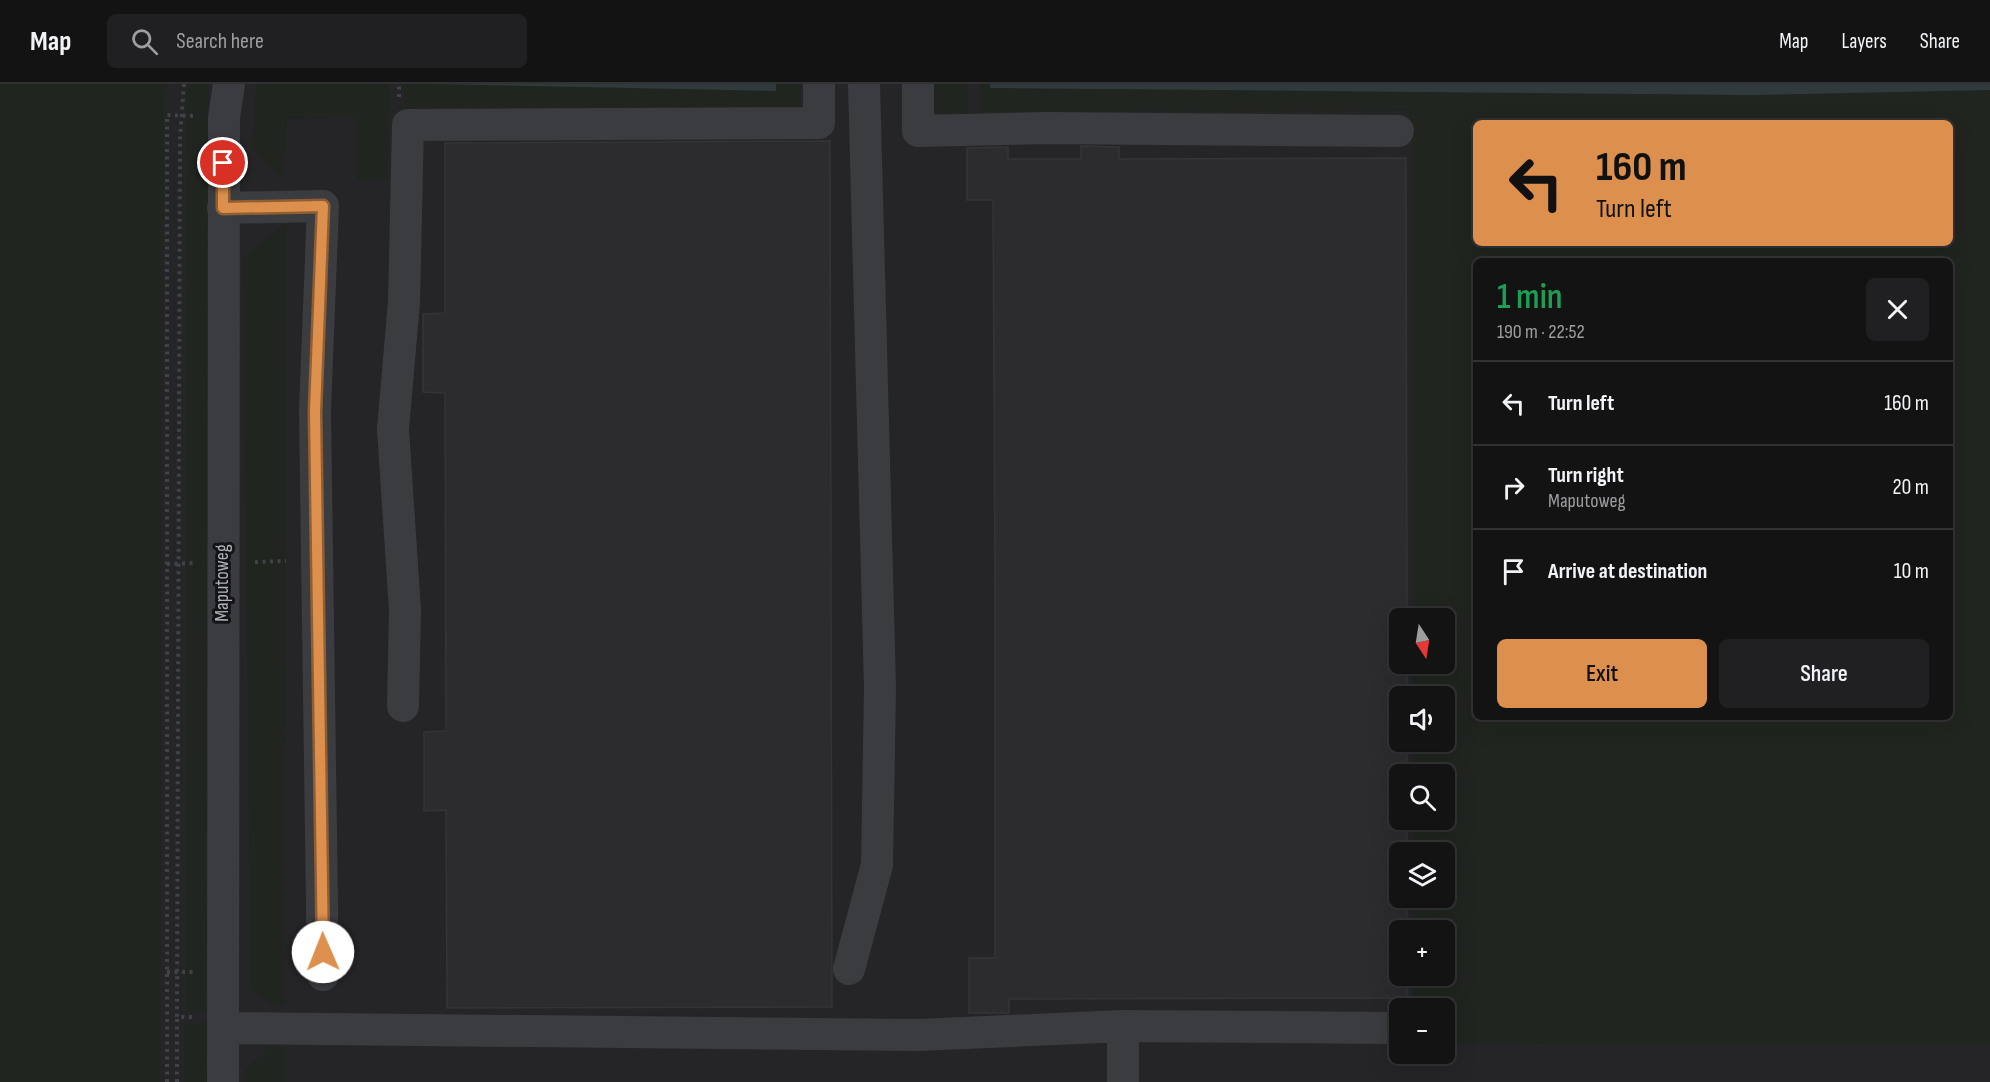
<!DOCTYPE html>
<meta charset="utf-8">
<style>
:root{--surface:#131314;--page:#202022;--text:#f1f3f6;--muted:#9d9ea0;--line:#323234;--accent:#dd904e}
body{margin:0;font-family:"Sofia Sans Condensed",sans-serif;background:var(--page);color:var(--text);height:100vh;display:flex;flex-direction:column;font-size:22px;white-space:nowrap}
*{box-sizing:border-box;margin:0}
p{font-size:20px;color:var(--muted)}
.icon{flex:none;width:33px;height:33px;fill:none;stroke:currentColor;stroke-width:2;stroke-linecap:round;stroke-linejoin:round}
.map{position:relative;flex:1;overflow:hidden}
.panel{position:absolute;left:1473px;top:174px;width:480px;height:462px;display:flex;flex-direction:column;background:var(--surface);border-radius:9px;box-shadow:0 6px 24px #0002,0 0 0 2px var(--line)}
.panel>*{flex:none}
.guide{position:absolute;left:1473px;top:36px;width:480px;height:126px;border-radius:9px;box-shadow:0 6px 24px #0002,0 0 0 2px var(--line);background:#dd904e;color:#111;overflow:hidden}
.needle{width:39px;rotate:168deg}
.buttons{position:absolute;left:1389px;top:524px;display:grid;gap:12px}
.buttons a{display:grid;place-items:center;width:66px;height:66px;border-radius:9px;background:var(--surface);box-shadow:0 6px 24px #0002,0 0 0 2px var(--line);font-size:30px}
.pin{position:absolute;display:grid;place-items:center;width:51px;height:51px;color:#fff;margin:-26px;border:3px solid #fff;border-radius:50%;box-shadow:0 2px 6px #0007}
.me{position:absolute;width:66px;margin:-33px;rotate:359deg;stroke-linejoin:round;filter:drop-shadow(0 0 4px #0008)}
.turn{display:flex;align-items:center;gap:21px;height:126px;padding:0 24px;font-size:27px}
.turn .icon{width:78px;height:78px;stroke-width:2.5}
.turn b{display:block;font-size:42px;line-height:51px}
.round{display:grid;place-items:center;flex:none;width:63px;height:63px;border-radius:9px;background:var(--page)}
.headline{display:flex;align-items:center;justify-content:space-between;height:102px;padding:0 24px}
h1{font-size:36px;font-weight:600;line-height:45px;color:#1e9e55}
.button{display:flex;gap:12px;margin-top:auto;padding:12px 24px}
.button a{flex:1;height:69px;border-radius:9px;background:var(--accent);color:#111;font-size:24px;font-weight:600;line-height:69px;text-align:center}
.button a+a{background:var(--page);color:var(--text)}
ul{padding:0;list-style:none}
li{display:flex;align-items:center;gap:18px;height:84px;padding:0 24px;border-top:2px solid var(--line)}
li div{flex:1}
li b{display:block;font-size:22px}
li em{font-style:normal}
header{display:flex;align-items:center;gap:36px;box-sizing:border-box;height:84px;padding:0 30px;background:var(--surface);border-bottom:2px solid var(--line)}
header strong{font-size:28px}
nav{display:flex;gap:33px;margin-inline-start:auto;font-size:21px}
.search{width:420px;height:54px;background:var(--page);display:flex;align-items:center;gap:15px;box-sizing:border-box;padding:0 21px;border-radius:9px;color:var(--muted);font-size:22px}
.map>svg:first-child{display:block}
</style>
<header>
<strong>Map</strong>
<div class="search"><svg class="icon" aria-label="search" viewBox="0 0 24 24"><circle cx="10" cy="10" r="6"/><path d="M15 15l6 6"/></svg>Search here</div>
<nav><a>Map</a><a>Layers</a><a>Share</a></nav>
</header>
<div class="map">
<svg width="1990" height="998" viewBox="0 0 1990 998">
<rect width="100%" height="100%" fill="#19191b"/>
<!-- built -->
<path fill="#252527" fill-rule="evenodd" d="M0,0H1990V998H0ZM1476,39H1950V159H1476ZM1476,177H1950V633H1476ZM1400,534H1444V579H1400ZM1400,612H1444V657H1400ZM1400,690H1444V735H1400ZM1400,768H1444V813H1400ZM1400,846H1444V891H1400ZM1400,924H1444V969H1400Z"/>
<!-- green -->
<path fill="#20251f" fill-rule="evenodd" d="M0,0H167L163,8L160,998H0Z
M187,0H209L205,927L186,928Z
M260,0H389L388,96H357V34L287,35L283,94L252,64L256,6Z
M404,0H801V27L404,25Z
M932,0H967L968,29H933Z
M979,0H990V4L1753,11L1990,6V962L1445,960L1444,924H1413V891H1444V846H1413V813H1444V768H1413V735H1444V690H1413V657H1444V612H1413V579H1444V534H1413V67L1409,27L979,28ZM1476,39H1950V159H1476ZM1476,177H1950V633H1476Z
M286,139L284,921L275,922L251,906L243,174Z
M208,939V998H184L185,940Z
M285,963V998H245V986L269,964Z"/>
<!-- water -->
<path fill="#303a3d" d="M431,0H776V7Z
M990,0H1990V6L1753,11L990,4Z"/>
<!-- building -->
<path fill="#2c2c2e" stroke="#333436" stroke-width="1.5" d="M830,57L832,923L447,924L446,726L424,727V648L446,647L445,309L423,308V230L445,229V59Z
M1081,62L1119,63V75L1406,74L1407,534H1400V579H1407V612H1400V657H1407V690H1400V735H1407V768H1400V813H1407V846H1400V891H1407L1408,914L1009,915V929H969V874H995V495L993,116H967V64L1008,63V75H1081Z"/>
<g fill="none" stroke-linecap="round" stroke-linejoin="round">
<!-- path -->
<path stroke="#404346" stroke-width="4" stroke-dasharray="3 4.5" stroke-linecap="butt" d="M184,0L180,53L177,933H194
M399,13V0
M255,478L286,477
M167,480L194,479
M167,888H193
M167,998V31L195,32
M177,998V933"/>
<!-- minor -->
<path stroke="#3a3c3f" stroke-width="32" d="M918,0V47L1047,44L1398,47
M223,124L323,122L315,327L323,891
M403,622L405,526L393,345L404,218L408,41L819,39V0
M849,885L877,781L880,603L864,0
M223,944L919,951L1123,942L1392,944
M223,998L224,34L229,0
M1123,998V942"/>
</g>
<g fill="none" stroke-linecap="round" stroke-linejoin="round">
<!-- route casing -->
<g stroke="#905e33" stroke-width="15">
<path id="route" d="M223,79V124L323,122L315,327L323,868"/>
</g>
<!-- route -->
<use href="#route" stroke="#dd904e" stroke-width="10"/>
</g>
<g text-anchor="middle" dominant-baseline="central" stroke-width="6" stroke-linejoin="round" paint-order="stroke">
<!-- street labels -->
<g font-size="20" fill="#adb3b9" stroke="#141416">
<text transform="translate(222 499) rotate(-90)">Maputoweg</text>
</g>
</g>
</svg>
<div class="buttons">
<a><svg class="needle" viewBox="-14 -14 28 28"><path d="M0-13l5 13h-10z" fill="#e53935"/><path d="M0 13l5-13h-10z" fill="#9d9ea0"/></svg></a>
<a><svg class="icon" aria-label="sound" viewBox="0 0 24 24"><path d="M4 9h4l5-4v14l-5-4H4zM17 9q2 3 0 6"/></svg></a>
<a><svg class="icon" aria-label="search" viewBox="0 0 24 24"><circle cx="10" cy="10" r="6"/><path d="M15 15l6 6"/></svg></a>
<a><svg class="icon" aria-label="layers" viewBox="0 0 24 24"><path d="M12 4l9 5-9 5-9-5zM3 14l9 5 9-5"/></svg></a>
<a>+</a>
<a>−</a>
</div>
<div class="pin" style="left:223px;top:79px;background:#d93025"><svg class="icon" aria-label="arrive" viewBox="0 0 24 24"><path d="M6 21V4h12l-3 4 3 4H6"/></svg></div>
<svg class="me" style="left:323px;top:868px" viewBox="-20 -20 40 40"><circle r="19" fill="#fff"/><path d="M0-13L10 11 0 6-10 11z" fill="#dd904e"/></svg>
<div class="guide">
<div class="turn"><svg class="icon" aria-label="left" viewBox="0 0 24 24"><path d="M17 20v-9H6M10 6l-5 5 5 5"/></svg><div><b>160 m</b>Turn left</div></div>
</div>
<section class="panel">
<div class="headline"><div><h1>1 min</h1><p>190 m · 22:52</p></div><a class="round"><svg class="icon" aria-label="close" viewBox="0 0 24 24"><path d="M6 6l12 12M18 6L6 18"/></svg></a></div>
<ul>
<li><svg class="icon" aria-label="left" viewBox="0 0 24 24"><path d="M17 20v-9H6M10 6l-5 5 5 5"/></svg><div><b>Turn left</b></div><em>160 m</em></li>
<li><svg class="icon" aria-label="right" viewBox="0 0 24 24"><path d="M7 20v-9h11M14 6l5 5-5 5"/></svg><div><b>Turn right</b><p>Maputoweg</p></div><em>20 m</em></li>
<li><svg class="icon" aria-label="arrive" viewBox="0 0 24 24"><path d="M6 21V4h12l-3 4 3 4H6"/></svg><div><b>Arrive at destination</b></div><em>10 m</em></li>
</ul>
<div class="button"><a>Exit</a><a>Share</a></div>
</section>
</div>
